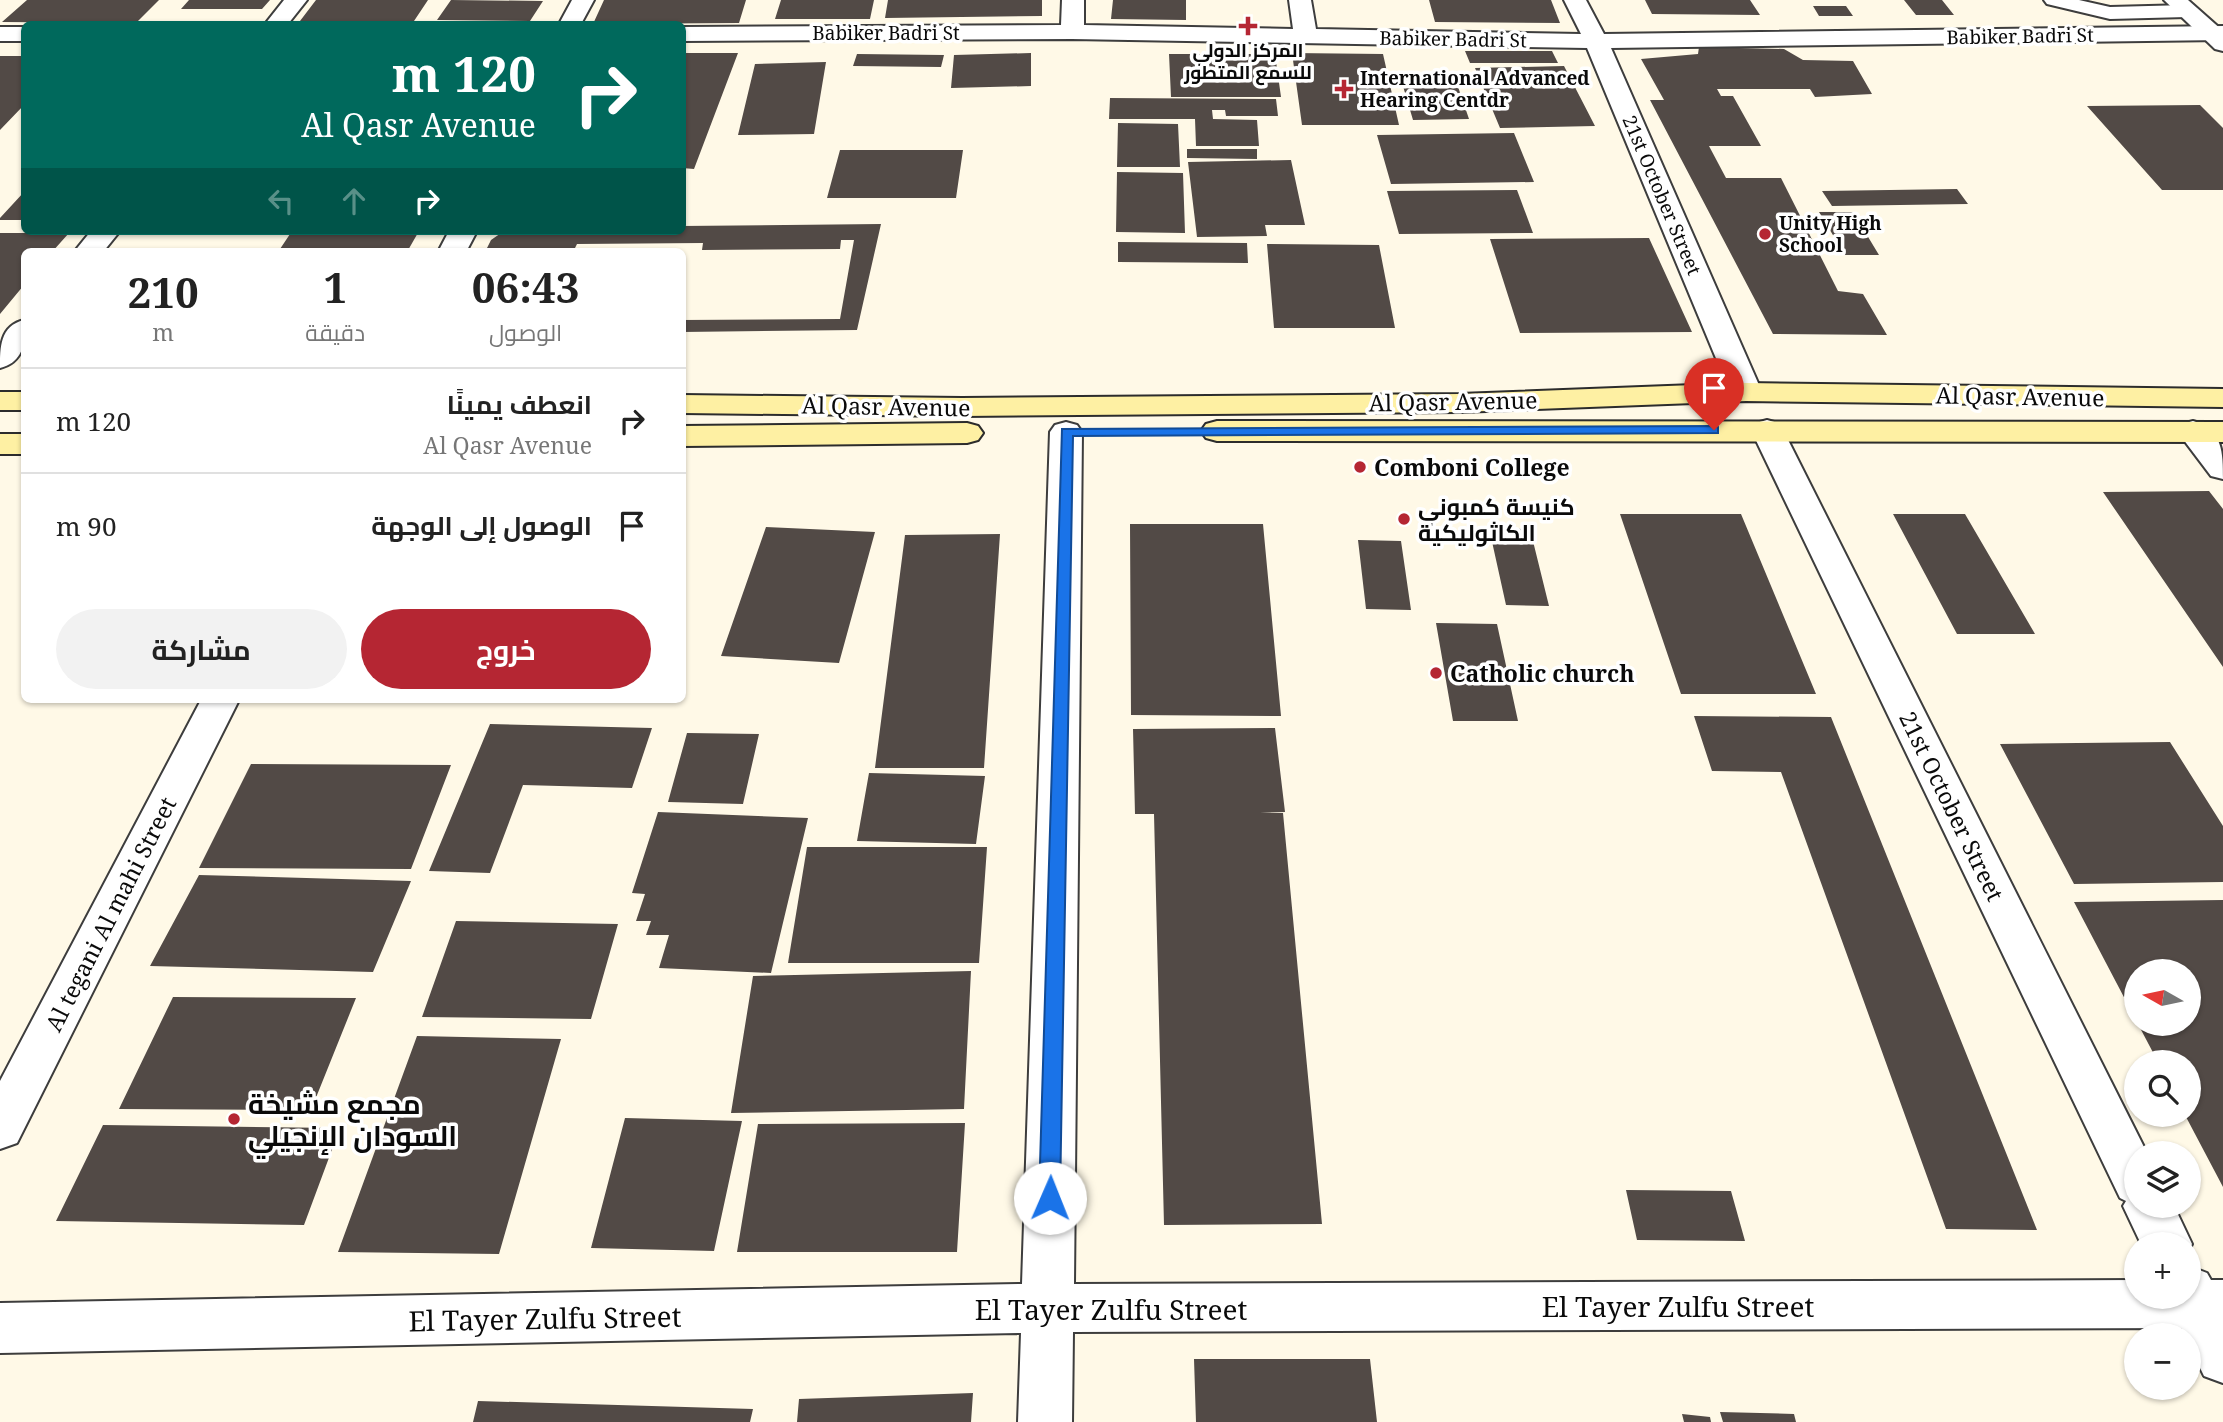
<!DOCTYPE html>
<html lang="ar">
<meta charset="utf-8">
<style>
:root{--surface:#fff;--page:#f2f2f2;--text:#222;--muted:#767676;--line:#e0e0e0;--accent:#b52633}
body{margin:0;font-family:"Noto Serif",Cairo,serif;background:var(--page);color:var(--text);direction:rtl;height:100vh;display:flex;flex-direction:column;font-size:26px;white-space:nowrap}
*{box-sizing:border-box;margin:0}
p{font-size:23px;color:var(--muted)}
.icon{flex:none;width:38px;height:38px;fill:none;stroke:currentColor;stroke-width:2;stroke-linecap:round;stroke-linejoin:round}
.map{position:relative;flex:1;overflow:hidden;direction:ltr}
.side{position:absolute;left:21px;top:248px;width:665px;height:455px;display:flex;flex-direction:column;background:var(--surface);border-radius:10px;box-shadow:0 2px 5px #0004;direction:rtl}
.side>*{flex:none}
.guide{position:absolute;left:21px;top:21px;width:665px;height:214px;border-radius:10px;box-shadow:0 2px 5px #0004;direction:rtl;background:#00695c;color:#fff;overflow:hidden}
.needle{width:46px;rotate:279deg}
.controls{position:absolute;left:2124px;top:959px;display:grid;gap:14px}
.controls a{display:grid;place-items:center;width:77px;height:77px;border-radius:50%;background:var(--surface);box-shadow:0 2px 5px #0004;font-size:35px}
.pin{position:absolute;display:grid;place-items:center;width:60px;height:60px;color:#fff;margin:-72px -30px;border-radius:50% 50% 50% 0;rotate:-45deg;box-shadow:0 0 7px #0007}
.pin .icon{rotate:45deg}
.me{position:absolute;width:77px;margin:-38px;rotate:1deg;stroke-linejoin:round;filter:drop-shadow(0 0 5px #0008)}
.turn{display:flex;align-items:center;gap:24px;height:147px;padding:0 35px;font-size:32px}
.turn .icon{width:91px;height:91px;stroke-width:2.5}
.turn b{display:block;font-size:49px;line-height:60px}
.lanes{display:flex;align-items:center;height:66px;padding:0 35px;background:#0003;justify-content:center;gap:35px;direction:ltr}
.lanes .off{opacity:.35}
.eta{display:flex;justify-content:space-evenly;align-items:center;height:119px;text-align:center}
.eta b{font-size:42px;font-weight:700;line-height:49px}
.action{display:flex;gap:14px;margin-top:auto;padding:14px 35px}
.action a{flex:1;height:80px;border-radius:42px;background:var(--accent);color:#fff;font-size:28px;font-weight:700;line-height:80px;text-align:center}
.action a+a{background:var(--page);color:var(--text)}
ul{padding:0;list-style:none}
li{display:flex;align-items:center;gap:21px;height:105px;padding:0 35px;border-top:2px solid var(--line)}
li div{flex:1}
li b{display:block;font-size:26px}
li em{font-style:normal}
.map>svg:first-child{display:block}
</style>
<div class="map">
<svg width="2223" height="1422" viewBox="0 0 2223 1422">
<rect width="100%" height="100%" fill="#fff9e7"/>
<!-- building -->
<path fill="#524a46" d="M27,0H159L136,23L2,22Z
M189,0H270L262,9H181Z
M316,0H428L414,21H300Z
M451,0L543,1L530,21L437,20Z
M604,0H746L739,23L593,24Z
M781,0H874L870,19H775Z
M888,0H1042V16L885,18Z
M1113,0H1186V20L1111,19Z
M1429,0H1551L1560,23L1435,22Z
M1645,0H1750L1760,15L1652,14Z
M1904,0H1942L1954,15H1916Z
M1813,6H1846L1853,16H1819Z
M1699,47L1784,49L1803,60L1853,61L1872,94L1815,97L1810,89H1717L1721,96H1733L1761,146H1709L1726,178H1781L1838,291L1863,294L1887,335L1773,334L1650,100H1664L1641,59L1698,54Z
M1465,51H1552L1558,63H1470Z
M682,53H738L694,169L682,168Z
M1031,53V86L951,88L954,55Z
M1292,53L1383,54L1399,125H1302Z
M857,54L944,55L941,67L853,66Z
M1169,54H1275L1281,97H1171Z
M0,56H24V105L0,130Z
M826,62L814,134L738,135L755,64Z
M1564,66L1595,126L1500,128L1475,68Z
M1454,75L1469,119L1413,120L1400,76Z
M1110,98L1276,99L1278,116H1226L1225,110H1212L1213,119L1257,120L1259,146H1196L1195,119H1109Z
M2200,105L2223,128V190H2162L2087,106Z
M1118,123L1178,124L1180,167H1117Z
M1514,133L1534,182L1391,184L1377,135Z
M1187,149H1257V159L1187,158Z
M840,150H963L956,198H827Z
M1291,160L1305,225H1265L1267,236L1197,237L1188,162Z
M1117,172L1183,173L1185,233L1116,232Z
M1957,189L1968,204L1832,206L1822,191Z
M1517,190L1533,233L1399,234L1387,191Z
M24,192V220H0V218Z
M1819,212H1853L1879,255H1845Z
M881,224L857,330L682,332V320L840,319L854,240H841L840,249L702,250L703,243L577,244L573,252H485L491,240L504,231H682V226Z
M292,231H419L407,252H278Z
M0,233H69L52,252H24V285L0,314Z
M1649,238L1692,332L1520,333L1490,239Z
M1118,242L1247,243L1248,263L1118,262Z
M1267,244L1379,245L1395,328H1274Z
M2209,491L2223,509V667L2103,492Z
M1620,514H1741L1816,694H1681Z
M1893,514H1965L2035,634H1957Z
M1130,524H1263L1281,716L1131,715Z
M766,527L875,532L839,663L721,656Z
M1489,528L1530,529L1549,606L1506,605Z
M1000,534L984,768H875L905,535Z
M1358,540L1401,541L1411,610L1366,609Z
M1436,623L1497,624L1518,721H1453Z
M1694,716L1831,717L2037,1230L1946,1229L1781,772L1712,771Z
M490,724L652,728L632,788L523,785L490,873L429,871Z
M1275,728L1285,812L1260,813H1283L1322,1224L1164,1225L1154,814H1135L1133,729Z
M687,733L759,734L743,804L668,802Z
M2170,742L2223,826V882L2074,884L2000,744Z
M251,764L451,765L411,869L199,868Z
M869,773L985,776L976,844L857,841Z
M658,812L808,818L771,973L659,968L669,935H646L651,921H636L645,894L632,893Z
M807,847H987L979,963H788Z
M199,875L411,881L373,972L150,966Z
M2223,900V1187L2185,1115H2189V1062H2158L2138,1024H2189V971H2137V1022L2074,902Z
M456,921L618,924L591,1019L422,1017Z
M971,971L964,1109L731,1113L753,976Z
M173,997L356,998L311,1110L119,1109Z
M417,1036L561,1039L499,1254L338,1252Z
M625,1118L742,1121L714,1251L591,1248Z
M965,1123L957,1252H737L758,1124Z
M103,1125L340,1128L304,1225L56,1221Z
M1626,1190L1731,1191L1745,1241L1637,1240Z
M1194,1359H1370L1377,1422H1196Z
M973,1393L971,1422H797L799,1399Z
M478,1401L753,1409L750,1422H473Z
M1720,1412L1794,1414L1796,1422H1723Z
M1682,1414L1710,1417L1711,1422H1684Z"/>
<g fill="none" stroke-linecap="round" stroke-linejoin="round">
<!-- service casing -->
<g stroke="#3d3d3d" stroke-width="4">
<path id="service" d="M2044,0H2079L2110,7L2187,5L2197,11L2187,17L2110,19L2047,4Z"/>
</g>
<!-- minor casing -->
<g stroke="#3d3d3d" stroke-width="4">
<path id="minor" d="M284,0H307L288,24H265Z
M572,0H594L581,24H559Z
M1062,0H1084V25L1293,29L1289,0H1311L1316,29L1581,34L1564,0H1586L1604,34L2223,26V40L1611,48L1762,392L1757,399L1746,401L1735,399L1730,392L1587,48L1072,39L682,41V27L1061,25Z
M0,27H24V41H0Z
M91,231H120L103,252H74Z
M449,231H477L466,252H438Z
M24,320C26,341 24,362 0,368C0,347 0,326 24,320Z
M1767,420L1778,423L1783,430L2147,1153H2137V1206H2174L2192,1244L2189,1251V1244H2141L2123,1206L2126,1201L2120,1198L1751,430L1756,423Z
M2193,421C2223,429 2223,453 2223,479L2211,476L2177,431L2182,424Z
M1066,422L1077,425L1082,432L1074,1284L2137,1280V1297H2189V1266L2207,1273L2211,1280H2223V1383L2204,1376L2189,1345V1335H2185L2181,1328L1073,1332L1072,1422H1018L1021,1333L0,1353V1303L1022,1284L1050,432L1055,425Z
M201,700H239L17,1143L0,1149V1081Z"/>
</g>
<!-- tertiary casing -->
<g stroke="#3d3d3d" stroke-width="4">
<path id="tertiary" d="M2164,0H2188L2223,31V51L2215,49Z"/>
</g>
<!-- secondary casing -->
<g stroke="#2c2c2c" stroke-width="4">
<path id="secondary" d="M1746,383L2223,389V407L1746,401L1460,412L962,416L682,413V395L962,398L1460,394Z
M0,392H24V410H0Z
M1217,421L2223,422V442L1217,441L1206,438L1201,431L1206,424Z
M967,423L978,426L983,433L978,440L967,443L682,446V426Z
M0,434H24V454H0Z"/>
</g>
<!-- service -->
<use href="#service" fill="#fff" fill-rule="evenodd"/>
<!-- minor -->
<use href="#minor" fill="#fff" fill-rule="evenodd"/>
<!-- tertiary -->
<use href="#tertiary" fill="#fff" fill-rule="evenodd"/>
<!-- secondary -->
<use href="#secondary" fill="#fef0a3" fill-rule="evenodd"/>
</g>
<!-- route -->
<path fill="#1a73e8" stroke="#114b97" stroke-width="2" d="M1714,426L1718,427V433L1073,436L1060,1198L1057,1205L1050,1208L1042,1205L1039,1198L1062,429Z"/>
<!-- markers -->
<g fill="#b52633" stroke="#fff" stroke-width="2.5">
<path d="M1244.5 15.5h7v7h7v7h-7v7h-7v-7h-7v-7h7z"/>
<path d="M1340.5 78.5h7v7h7v7h-7v7h-7v-7h-7v-7h7z"/>
<circle cx="1765" cy="234" r="7"/>
<circle cx="1360" cy="467" r="7"/>
<circle cx="1404" cy="519" r="7"/>
<circle cx="1436" cy="673" r="7"/>
<circle cx="234" cy="1119" r="7"/>
</g>
<g text-anchor="middle" dominant-baseline="central" stroke-width="7" stroke-linejoin="round" paint-order="stroke">
<!-- far-street labels -->
<g font-size="19" fill="#0a0a0a" stroke="#fff">
<text x="886" y="33">Babiker Badri St</text>
<text transform="translate(2020 36) rotate(-1)">Babiker Badri St</text>
<text transform="translate(1453 39) rotate(1)">Babiker Badri St</text>
<text transform="translate(1662 195) rotate(67)">21st October Street</text>
</g>
<!-- far-poi labels -->
<g font-size="19" font-weight="bold" fill="#0a0a0a" stroke="#fff" text-anchor="start">
<text x="1248" y="50" text-anchor="middle">المركز الدولي<tspan x="1248" dy="22">للسمع المتطور</tspan></text>
<text x="1360" y="78">International Advanced<tspan x="1360" dy="22">Hearing Centdr</tspan></text>
<text x="1779" y="223">Unity High<tspan x="1779" dy="22">School</tspan></text>
</g>
<!-- street labels -->
<g font-size="23" fill="#0a0a0a" stroke="#fff">
<text transform="translate(2020 396) rotate(1)">Al Qasr Avenue</text>
<text transform="translate(1453 401) rotate(-1)">Al Qasr Avenue</text>
<text transform="translate(886 406) rotate(1)">Al Qasr Avenue</text>
<text transform="translate(1952 806) rotate(64)">21st October Street</text>
<text transform="translate(110 914) rotate(-63)">Al tegani Al mahi Street</text>
</g>
<!-- poi labels -->
<g font-size="23" font-weight="bold" fill="#0a0a0a" stroke="#fff" text-anchor="start">
<text x="1374" y="467">Comboni College</text>
<text x="1418" y="506">كنيسة كمبوني<tspan x="1418" dy="26">الكاثوليكية</tspan></text>
<text x="1450" y="673">Catholic church</text>
</g>
<!-- near-poi labels -->
<g font-size="28" font-weight="bold" fill="#0a0a0a" stroke="#fff" text-anchor="start">
<text x="248" y="1103">مجمع مشيخة<tspan x="248" dy="32">السودان الإنجيلي</tspan></text>
</g>
<!-- near-street labels -->
<g font-size="28" fill="#0a0a0a" stroke="#fff">
<text x="1678" y="1306">El Tayer Zulfu Street</text>
<text x="1111" y="1309">El Tayer Zulfu Street</text>
<text transform="translate(545 1318) rotate(-1)">El Tayer Zulfu Street</text>
</g>
</g>
</svg>
<div class="controls">
<a><svg class="needle" viewBox="-14 -14 28 28"><path d="M0-13l5 13h-10z" fill="#e53935"/><path d="M0 13l5-13h-10z" fill="#767676"/></svg></a>
<a><svg class="icon" aria-label="search" viewBox="0 0 24 24"><circle cx="10" cy="10" r="6"/><path d="M15 15l6 6"/></svg></a>
<a><svg class="icon" aria-label="layers" viewBox="0 0 24 24"><path d="M12 4l9 5-9 5-9-5zM3 14l9 5 9-5"/></svg></a>
<a>+</a>
<a>−</a>
</div>
<div class="pin" style="left:1714px;top:430px;background:#d93025"><svg class="icon" aria-label="arrive" viewBox="0 0 24 24"><path d="M6 21V4h12l-3 4 3 4H6"/></svg></div>
<svg class="me" style="left:1050px;top:1198px" viewBox="-20 -20 40 40"><circle r="19" fill="#fff"/><path d="M0-13L10 11 0 6-10 11z" fill="#1a73e8"/></svg>
<div class="guide">
<div class="turn"><svg class="icon" aria-label="right" viewBox="0 0 24 24"><path d="M7 20v-9h11M14 6l5 5-5 5"/></svg><div><b>120 m</b>Al Qasr Avenue</div></div>
<div class="lanes"><svg class="icon off" aria-label="left" viewBox="0 0 24 24"><path d="M17 20v-9H6M10 6l-5 5 5 5"/></svg><svg class="icon off" aria-label="ahead" viewBox="0 0 24 24"><path d="M12 20V5M6 11l6-6 6 6"/></svg><svg class="icon" aria-label="right" viewBox="0 0 24 24"><path d="M7 20v-9h11M14 6l5 5-5 5"/></svg></div>
</div>
<section class="side">
<div class="eta">
<div><b>06:43</b><p>الوصول</p></div>
<div><b>1</b><p>دقيقة</p></div>
<div><b>210</b><p>m</p></div>
</div>
<ul>
<li><svg class="icon" aria-label="right" viewBox="0 0 24 24"><path d="M7 20v-9h11M14 6l5 5-5 5"/></svg><div><b>انعطف يمينًا</b><p>Al Qasr Avenue</p></div><em>120 m</em></li>
<li><svg class="icon" aria-label="arrive" viewBox="0 0 24 24"><path d="M6 21V4h12l-3 4 3 4H6"/></svg><div><b>الوصول إلى الوجهة</b></div><em>90 m</em></li>
</ul>
<div class="action"><a>خروج</a><a>مشاركة</a></div>
</section>
</div>
